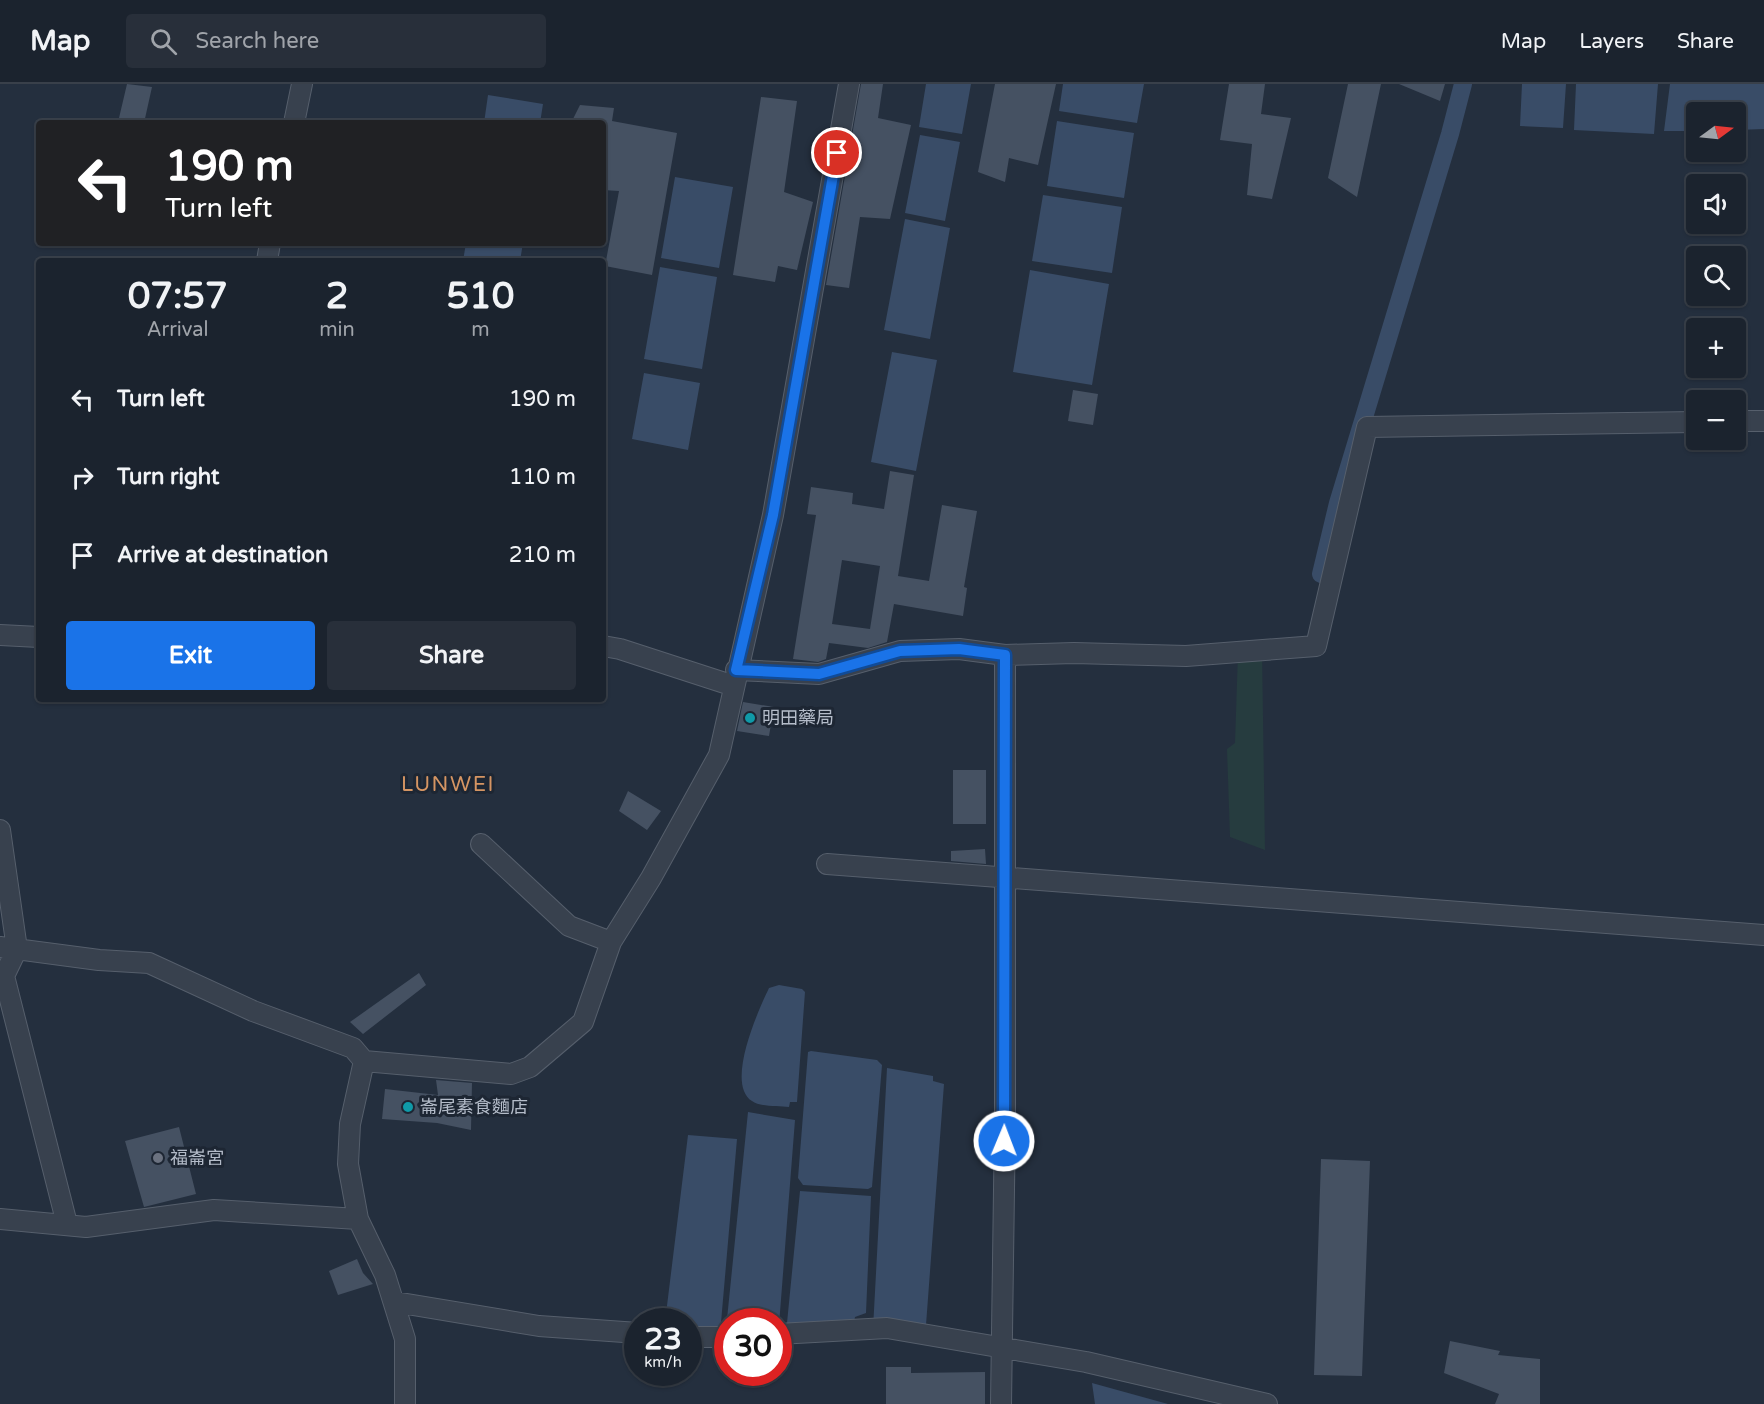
<!DOCTYPE html>
<meta charset="utf-8">
<style>
:root{--surface:#1b232e;--page:#282f3a;--text:#f1f3f6;--muted:#a0a4aa;--line:#39404a;--accent:#1a73e8}
body{margin:0;font-family:"Varela Round","Noto Sans TC",sans-serif;background:var(--page);color:var(--text);height:100vh;display:flex;flex-direction:column;font-size:22px;white-space:nowrap}
*{box-sizing:border-box;margin:0}
p{font-size:20px;color:var(--muted)}
.icon{flex:none;width:33px;height:33px;fill:none;stroke:currentColor;stroke-width:2;stroke-linecap:round;stroke-linejoin:round}
.map{position:relative;flex:1;overflow:hidden}
.side{position:absolute;left:36px;top:174px;width:570px;height:444px;display:flex;flex-direction:column;background:var(--surface);border-radius:6px;box-shadow:0 2px 4px #0004,0 0 0 2px var(--line)}
.side>*{flex:none}
.guide{position:absolute;left:36px;top:36px;width:570px;height:126px;border-radius:6px;box-shadow:0 2px 4px #0004,0 0 0 2px var(--line);background:#202124;color:#fff;overflow:hidden}
.needle{width:39px;rotate:75deg}
.tools{position:absolute;left:1686px;top:18px;display:grid;gap:12px}
.tools a{display:grid;place-items:center;width:60px;height:60px;border-radius:6px;background:var(--surface);box-shadow:0 2px 4px #0004,0 0 0 2px var(--line);font-size:30px}
.speed{position:absolute;left:624px;top:1224px;display:flex;gap:12px;font-size:30px;font-weight:700;text-align:center}
.speed>*{display:grid;place-content:center;width:78px;height:78px;border-radius:50%;background:var(--surface);box-shadow:0 2px 4px #0004,0 0 0 2px var(--line);line-height:1}
.speed small{font-size:15px;font-weight:400}
.speed .limit{border:9px solid #d22;background:#fff;color:#111}
.pin{position:absolute;display:grid;place-items:center;width:51px;height:51px;color:#fff;margin:-26px;border:3px solid #fff;border-radius:50%;box-shadow:0 2px 6px #0007}
.me{position:absolute;width:66px;margin:-33px;rotate:1deg;stroke-linejoin:round;filter:drop-shadow(0 0 4px #0008)}
.turn{display:flex;align-items:center;gap:21px;height:126px;padding:0 30px;font-size:27px}
.turn .icon{width:78px;height:78px;stroke-width:2.5}
.turn b{display:block;font-size:42px;line-height:51px}
.eta{display:flex;justify-content:space-evenly;align-items:center;height:102px;text-align:center}
.eta b{font-size:36px;font-weight:800;line-height:42px}
.button{display:flex;gap:12px;margin-top:auto;padding:12px 30px}
.button a{flex:1;height:69px;border-radius:6px;background:var(--accent);color:#fff;font-size:24px;font-weight:800;line-height:69px;text-align:center}
.button a+a{background:var(--page);color:var(--text)}
ul{padding:0;list-style:none}
li{display:flex;align-items:center;gap:18px;height:78px;padding:0 30px}
li div{flex:1}
li b{display:block;font-size:22px}
li em{font-style:normal}
header{display:flex;align-items:center;gap:36px;box-sizing:border-box;height:84px;padding:0 30px;background:var(--surface);border-bottom:2px solid var(--line)}
header strong{font-size:28px}
nav{display:flex;gap:33px;margin-inline-start:auto;font-size:21px}
.search{width:420px;height:54px;background:var(--page);display:flex;align-items:center;gap:15px;box-sizing:border-box;padding:0 21px;border-radius:6px;color:var(--muted);font-size:22px}
.map>svg:first-child{display:block}
</style>
<header>
<strong>Map</strong>
<div class="search"><svg class="icon" aria-label="search" viewBox="0 0 24 24"><circle cx="10" cy="10" r="6"/><path d="M15 15l6 6"/></svg>Search here</div>
<nav><a>Map</a><a>Layers</a><a>Share</a></nav>
</header>
<div class="map">
<svg width="1764" height="1320" viewBox="0 0 1764 1320">
<rect width="100%" height="100%" fill="#242f3e"/>
<!-- green -->
<path fill="#263c3f" d="M1262,566L1265,766L1230,753L1227,665L1235,659L1238,568Z"/>
<!-- water -->
<path fill="#394c67" d="M926,0H971L962,50L919,43Z
M1063,0H1144L1137,39L1059,27Z
M1522,0H1566L1563,44L1520,42Z
M1576,0H1658L1654,50L1574,46Z
M1670,0H1764V45L1736,46V28H1696V47H1664Z
M488,11L543,20L540,39H484Z
M1057,37L1134,49L1124,114L1047,102Z
M920,51L960,58L945,137L905,129Z
M675,93L733,103L719,184L661,174Z
M1043,111L1122,123L1112,189L1032,177Z
M905,135L950,144L930,255L884,246Z
M466,159H523L520,177H463Z
M660,183L717,193L702,285L644,275Z
M1030,186L1109,200L1092,301L1013,288Z
M892,268L937,276L916,387L871,378Z
M644,289L700,299L688,366L632,355Z
M779,901L802,905L805,908L797,1018H790L789,1023C778,1022 760,1023 752,1017C725,1000 758,927 769,904Z
M811,967L877,976L882,981L872,1103L868,1105L803,1101L798,1094L808,968Z
M887,984L933,992V997L944,1000L926,1241L873,1245Z
M748,1028L795,1036L779,1241L778,1238H728L727,1248L726,1245Z
M688,1051L737,1055L720,1250L689,1251L688,1238H665Z
M800,1107L871,1112L866,1229L855,1233L854,1238L790,1243L787,1239Z
M1092,1299L1168,1320H1095Z"/>
<g fill="none" stroke-linecap="round" stroke-linejoin="round">
<!-- canal -->
<path stroke="#394c67" stroke-width="18" d="M1321,490L1338,419L1450,50L1463,0"/>
</g>
<!-- building -->
<path fill="#455162" fill-rule="evenodd" d="M127,0L152,3L144,39L119,34Z
M861,0H883L878,34L911,41L890,135L860,133L849,204L826,201Z
M995,0H1056L1038,81L1009,74L1005,98L978,88Z
M1229,0H1265L1261,30L1291,34L1272,115L1247,111L1252,60L1220,56Z
M1348,0H1381L1357,113L1328,94Z
M1399,0H1445L1440,17Z
M761,13L797,17L784,108L813,118L797,186L778,182L775,198L733,191Z
M580,21L614,24L612,37L677,49L652,191L605,182L619,107L603,106V39H571Z
M1073,306L1098,310L1093,341L1068,337Z
M890,387L914,391L898,492L929,497L942,421L977,427L964,503L967,504L963,532L894,520L887,558L868,564L829,559L826,575L818,578L793,575L816,431L807,430L811,403L853,409L852,420L884,425ZM842,476L880,482L870,545L832,540Z
M743,618L774,623L769,652L737,647Z
M953,686H986V740H953Z
M628,707L661,727L647,746L619,727Z
M985,765L986,780L951,777V767Z
M419,889L426,901L363,950L350,938Z
M436,996L472,999L471,1046L437,1039L382,1035L385,1005L438,1011Z
M179,1043L196,1110L144,1123L125,1057Z
M1321,1075L1370,1077L1362,1292L1314,1291Z
M357,1175L363,1189L373,1200L338,1211L329,1187Z
M1450,1257L1500,1267L1498,1271L1540,1275V1320H1495L1499,1310L1444,1289Z
M886,1283H911V1289L985,1288V1320H886Z"/>
<g fill="none" stroke-linecap="round" stroke-linejoin="round">
<!-- minor casing -->
<g stroke="#565f6c" stroke-width="22">
<path id="minor" d="M294,39L302,0
M267,177L270,159
M1736,337H1764
M0,551L39,553
M603,562L620,565L734,602
M736,586L819,590L900,567L959,565L1005,571L1074,569L1186,572L1316,562L1367,343L1696,338
M0,746L17,865L4,892L67,1140
M481,760L569,842L611,858
M827,780L1764,851
M0,863L99,876L149,879L253,927L353,964L364,977
M0,1135L86,1143L214,1126L358,1135
M395,1218L539,1242L638,1249
M778,1250L887,1244L1086,1278L1267,1320
M688,1253H728
M405,1320V1255L385,1191L358,1135L348,1080L350,1040L364,977L511,990L530,983L583,938L611,858L651,794L719,671L773,431L849,0
M1001,1320L1005,1034V571"/>
</g>
<!-- minor -->
<use href="#minor" stroke="#38414e" stroke-width="20"/>
</g>
<g fill="none" stroke-linecap="round" stroke-linejoin="round">
<!-- route casing -->
<g stroke="#114b97" stroke-width="15">
<path id="route" d="M837,69L773,431L736,586L819,590L900,567L959,565L1005,571L1004,1057"/>
</g>
<!-- route -->
<use href="#route" stroke="#1a73e8" stroke-width="10"/>
</g>
<!-- markers -->
<g fill="#0f9aa8" stroke="#1d2633" stroke-width="2">
<circle cx="750" cy="634" r="6"/>
<circle cx="408" cy="1023" r="6"/>
</g>
<circle fill="#6b7280" stroke="#1d2633" stroke-width="2" cx="158" cy="1074" r="6"/>
<g text-anchor="middle" dominant-baseline="central" stroke-width="6" stroke-linejoin="round" paint-order="stroke">
<!-- poi labels -->
<g font-size="18" fill="#b4bcc9" stroke="#1d2633" text-anchor="start">
<text x="762" y="634">明田藥局</text>
<text x="420" y="1023">崙尾素食麵店</text>
<text x="170" y="1074">福崙宮</text>
</g>
<!-- quarter labels -->
<g font-size="21" letter-spacing="1.5" fill="#d59563" stroke="#1d2633">
<text x="448" y="700">LUNWEI</text>
</g>
</g>
</svg>
<div class="tools">
<a><svg class="needle" viewBox="-14 -14 28 28"><path d="M0-13l5 13h-10z" fill="#e53935"/><path d="M0 13l5-13h-10z" fill="#a0a4aa"/></svg></a>
<a><svg class="icon" aria-label="sound" viewBox="0 0 24 24"><path d="M4 9h4l5-4v14l-5-4H4zM17 9q2 3 0 6"/></svg></a>
<a><svg class="icon" aria-label="search" viewBox="0 0 24 24"><circle cx="10" cy="10" r="6"/><path d="M15 15l6 6"/></svg></a>
<a>+</a>
<a>−</a>
</div>
<div class="speed"><div>23<small>km/h</small></div><div class="limit">30</div></div>
<div class="pin" style="left:837px;top:69px;background:#d93025"><svg class="icon" aria-label="arrive" viewBox="0 0 24 24"><path d="M6 21V4h12l-3 4 3 4H6"/></svg></div>
<svg class="me" style="left:1004px;top:1057px" viewBox="-20 -20 40 40"><circle r="17" fill="#1a73e8" stroke="#fff" stroke-width="3"/><path d="M0-11L8 9 0 5-8 9z" fill="#fff"/></svg>
<div class="guide">
<div class="turn"><svg class="icon" aria-label="left" viewBox="0 0 24 24"><path d="M17 20v-9H6M10 6l-5 5 5 5"/></svg><div><b>190 m</b>Turn left</div></div>
</div>
<section class="side">
<div class="eta">
<div><b>07:57</b><p>Arrival</p></div>
<div><b>2</b><p>min</p></div>
<div><b>510</b><p>m</p></div>
</div>
<ul>
<li><svg class="icon" aria-label="left" viewBox="0 0 24 24"><path d="M17 20v-9H6M10 6l-5 5 5 5"/></svg><div><b>Turn left</b></div><em>190 m</em></li>
<li><svg class="icon" aria-label="right" viewBox="0 0 24 24"><path d="M7 20v-9h11M14 6l5 5-5 5"/></svg><div><b>Turn right</b></div><em>110 m</em></li>
<li><svg class="icon" aria-label="arrive" viewBox="0 0 24 24"><path d="M6 21V4h12l-3 4 3 4H6"/></svg><div><b>Arrive at destination</b></div><em>210 m</em></li>
</ul>
<div class="button"><a>Exit</a><a>Share</a></div>
</section>
</div>
